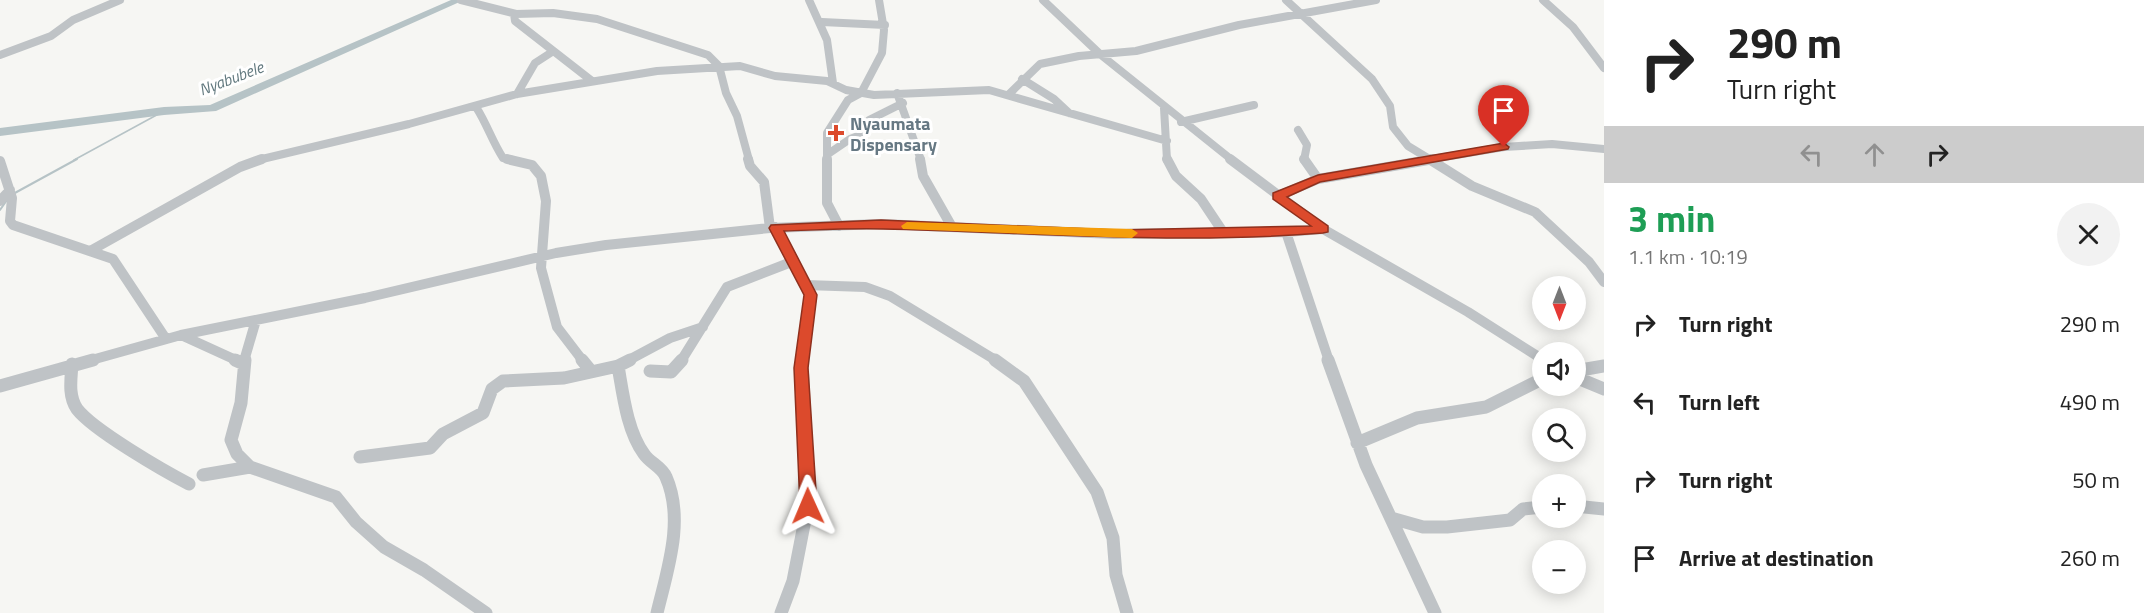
<!DOCTYPE html>
<meta charset="utf-8">
<style>
:root{--surface:#fff;--page:#f2f2f2;--text:#222;--muted:#767676}
body{margin:0;font-family:"Titillium Web",sans-serif;background:var(--page);color:var(--text);height:100vh;display:flex;flex-direction:column;font-size:22px;white-space:nowrap}
*{box-sizing:border-box;margin:0}
p{font-size:20px;color:var(--muted)}
.icon{flex:none;width:33px;height:33px;fill:none;stroke:currentColor;stroke-width:2;stroke-linecap:round;stroke-linejoin:round}
.map{position:relative;flex:1;overflow:hidden}
.side{display:flex;flex-direction:column;background:var(--surface);width:540px}
.side>*{flex:none}
.guide{background:#fff;color:var(--text);overflow:hidden}
.needle{width:39px;rotate:180deg}
.tools{position:absolute;left:1532px;top:276px;display:grid;gap:12px}
.tools a{display:grid;place-items:center;width:54px;height:54px;border-radius:50%;background:var(--surface);box-shadow:0 3px 15px #0003;font-size:30px}
.pin{position:absolute;display:grid;place-items:center;width:51px;height:51px;color:#fff;margin:-62px -26px;border-radius:50% 50% 50% 0;rotate:-45deg;box-shadow:0 0 6px #0007}
.pin .icon{rotate:45deg}
.me{position:absolute;width:66px;margin:-33px;rotate:359deg;stroke-linejoin:round;filter:drop-shadow(0 0 4px #0008)}
.turn{display:flex;align-items:center;gap:21px;height:126px;padding:0 24px;font-size:27px}
.turn .icon{width:78px;height:78px;stroke-width:2.5}
.turn b{display:block;font-size:42px;line-height:51px}
.lanes{display:flex;align-items:center;height:57px;padding:0 24px;background:#0003;justify-content:center;gap:30px;direction:ltr}
.lanes .off{opacity:.35}
.round{display:grid;place-items:center;flex:none;width:63px;height:63px;border-radius:32px;background:var(--page)}
.overview{display:flex;align-items:center;justify-content:space-between;height:102px;padding:0 24px}
h1{font-size:36px;font-weight:700;line-height:45px;color:#1e9e55}
ul{padding:0;list-style:none}
li{display:flex;align-items:center;gap:18px;height:78px;padding:0 24px}
li div{flex:1}
li b{display:block;font-size:22px}
li em{font-style:normal}
main{display:flex;flex:1;min-height:0}
.map>svg:first-child{display:block}
</style>
<main>
<div class="map">
<svg width="1604" height="613" viewBox="0 0 1604 613">
<rect width="100%" height="100%" fill="#f6f6f3"/>
<g fill="none" stroke-linecap="round" stroke-linejoin="round">
<!-- stream-far1 -->
<path stroke="#b6c3c6" stroke-width="1.5" d="M74,160L164,111"/>
<!-- stream -->
<path stroke="#b6c3c6" stroke-width="2" d="M13,194L77,159
M0,210L7,200"/>
<!-- river -->
<path fill="#b6c3c6" fill-rule="evenodd" d="M451,0H464L216,111L164,115L0,136V128L164,107L210,105Z"/>
<!-- minor-far2 -->
<path stroke="#bfc3c6" stroke-width="8" d="M461,0L516,14L553,13L597,19L708,55L719,66L726,93L737,116L749,160
M809,0L827,40L833,83
M1043,0L1101,55L1232,160
M1286,0L1372,79L1390,106L1393,127L1408,146L1431,160
M1543,0L1573,27L1604,68
M514,14L515,21L592,81
M822,22L885,25
M0,55L51,36L73,20L120,0
M1022,79L1054,99L1069,113
M897,93L921,160
M517,94L535,63L552,52
M1008,95L1040,64L1079,56L1136,51L1239,25L1376,0
M476,107C487,124 492,141 503,158L513,160
M1164,108L1167,160
M1181,122L1254,105
M1298,130L1307,145L1304,160
M828,154L850,139L866,133L869,120L903,103
M258,160L409,124L517,94L657,71L740,66L775,76L827,81L846,90L874,95L989,90L1167,141
M827,160V133L848,100L861,93L882,53L884,30L879,0
M1426,160L1504,147L1552,144L1604,149"/>
<!-- minor-far1 -->
<path stroke="#bfc3c6" stroke-width="10" d="M507,159L532,165L541,176L546,201L541,268L557,327L583,361
M748,159L750,166L764,182L770,228
M827,159V203L839,226
M920,159L923,176L952,227
M1167,159L1176,176L1201,199L1223,232
M1230,159L1323,229L1468,312L1542,359
M1304,159L1318,179
M1429,159L1472,186L1535,212L1589,262L1604,282
M0,161L12,198L10,221L13,225L113,259L166,339
M1278,196L1318,179L1434,159
M0,201L10,190
M775,227L806,285L811,300L802,361
M1286,232L1329,361
M90,251L240,167L262,159
M806,285L865,287L890,296L997,361
M181,335L238,361
M88,361L181,335L365,298L556,253L606,245L770,228L881,224L1114,234L1286,232L1323,229
M244,361L256,320
M627,361L670,338L703,327
M681,361L727,287L794,261"/>
<!-- minor -->
<path stroke="#bfc3c6" stroke-width="13" d="M235,360L244,364
M245,360L241,403L231,440L237,454L250,467L336,497L356,522L384,547L424,570L486,613
M582,360L591,371
M995,360L1024,381L1097,492L1113,538L1116,575L1127,613
M1328,360L1366,465L1435,613
M72,364C71,379 68,396 77,409C93,430 164,471 189,484
M618,366C623,394 627,431 644,454C650,463 662,467 666,477C685,520 667,571 657,613
M650,371L671,372L682,360
M1575,371L1604,366
M1575,377L1604,389
M0,386L93,360
M1357,443L1417,418L1486,407L1542,379
M360,457L430,448L443,434L483,413L492,389L503,381L564,378L618,366L630,360
M203,475L250,467
M1575,506L1604,509
M1391,518L1423,527H1447L1510,520L1523,509L1542,507
M781,613L793,581L809,499L802,360"/>
</g>
<!-- route -->
<path fill="#dc4a2c" stroke="#8f301d" stroke-width="1.5" d="M1504,143L1509,147L1508,149L1320,182L1287,197L1328,226V232L1323,233C1177,245 1030,232 883,229C850,228 817,230 784,231L817,295L808,368L817,506L814,511L808,514L803,511L800,506L794,368L804,295L769,228L771,225L881,220L1114,230L1311,226L1273,199V193L1318,175Z"/>
<!-- slow -->
<path fill="#f59e0b" d="M907,222L1132,229L1138,233L1132,238L903,229L901,226Z"/>
<!-- markers -->
<path fill="#dc4a2c" stroke="#fff" stroke-width="2" d="M833 124h6v6h6v6h-6v6h-6v-6h-6v-6h6z"/>
<g text-anchor="middle" dominant-baseline="central" stroke-width="6" stroke-linejoin="round" paint-order="stroke">
<!-- far-water labels -->
<g font-size="16" font-style="italic" fill="#62797f" stroke="#fff">
<text transform="translate(231 78) rotate(-21)">Nyabubele</text>
</g>
<!-- poi labels -->
<g font-size="18" font-weight="bold" fill="#667883" stroke="#fff" text-anchor="start">
<text x="850" y="123">Nyaumata<tspan x="850" dy="21">Dispensary</tspan></text>
</g>
</g>
</svg>
<div class="tools">
<a><svg class="needle" viewBox="-14 -14 28 28"><path d="M0-13l5 13h-10z" fill="#e53935"/><path d="M0 13l5-13h-10z" fill="#767676"/></svg></a>
<a><svg class="icon" aria-label="sound" viewBox="0 0 24 24"><path d="M4 9h4l5-4v14l-5-4H4zM17 9q2 3 0 6"/></svg></a>
<a><svg class="icon" aria-label="search" viewBox="0 0 24 24"><circle cx="10" cy="10" r="6"/><path d="M15 15l6 6"/></svg></a>
<a>+</a>
<a>−</a>
</div>
<div class="pin" style="left:1504px;top:147px;background:#d93025"><svg class="icon" aria-label="arrive" viewBox="0 0 24 24"><path d="M6 21V4h12l-3 4 3 4H6"/></svg></div>
<svg class="me" style="left:808px;top:506px" viewBox="-20 -20 40 40"><path d="M0-17L14 15 0 8-14 15z" fill="#dc4a2c" stroke="#fff" stroke-width="4"/></svg>
</div>
<section class="side">
<div class="guide">
<div class="turn"><svg class="icon" aria-label="right" viewBox="0 0 24 24"><path d="M7 20v-9h11M14 6l5 5-5 5"/></svg><div><b>290 m</b>Turn right</div></div>
<div class="lanes"><svg class="icon off" aria-label="left" viewBox="0 0 24 24"><path d="M17 20v-9H6M10 6l-5 5 5 5"/></svg><svg class="icon off" aria-label="ahead" viewBox="0 0 24 24"><path d="M12 20V5M6 11l6-6 6 6"/></svg><svg class="icon" aria-label="right" viewBox="0 0 24 24"><path d="M7 20v-9h11M14 6l5 5-5 5"/></svg></div>
</div>
<div class="overview"><div><h1>3 min</h1><p>1.1 km · 10:19</p></div><a class="round"><svg class="icon" aria-label="close" viewBox="0 0 24 24"><path d="M6 6l12 12M18 6L6 18"/></svg></a></div>
<ul>
<li><svg class="icon" aria-label="right" viewBox="0 0 24 24"><path d="M7 20v-9h11M14 6l5 5-5 5"/></svg><div><b>Turn right</b></div><em>290 m</em></li>
<li><svg class="icon" aria-label="left" viewBox="0 0 24 24"><path d="M17 20v-9H6M10 6l-5 5 5 5"/></svg><div><b>Turn left</b></div><em>490 m</em></li>
<li><svg class="icon" aria-label="right" viewBox="0 0 24 24"><path d="M7 20v-9h11M14 6l5 5-5 5"/></svg><div><b>Turn right</b></div><em>50 m</em></li>
<li><svg class="icon" aria-label="arrive" viewBox="0 0 24 24"><path d="M6 21V4h12l-3 4 3 4H6"/></svg><div><b>Arrive at destination</b></div><em>260 m</em></li>
</ul>
</section>
</main>
